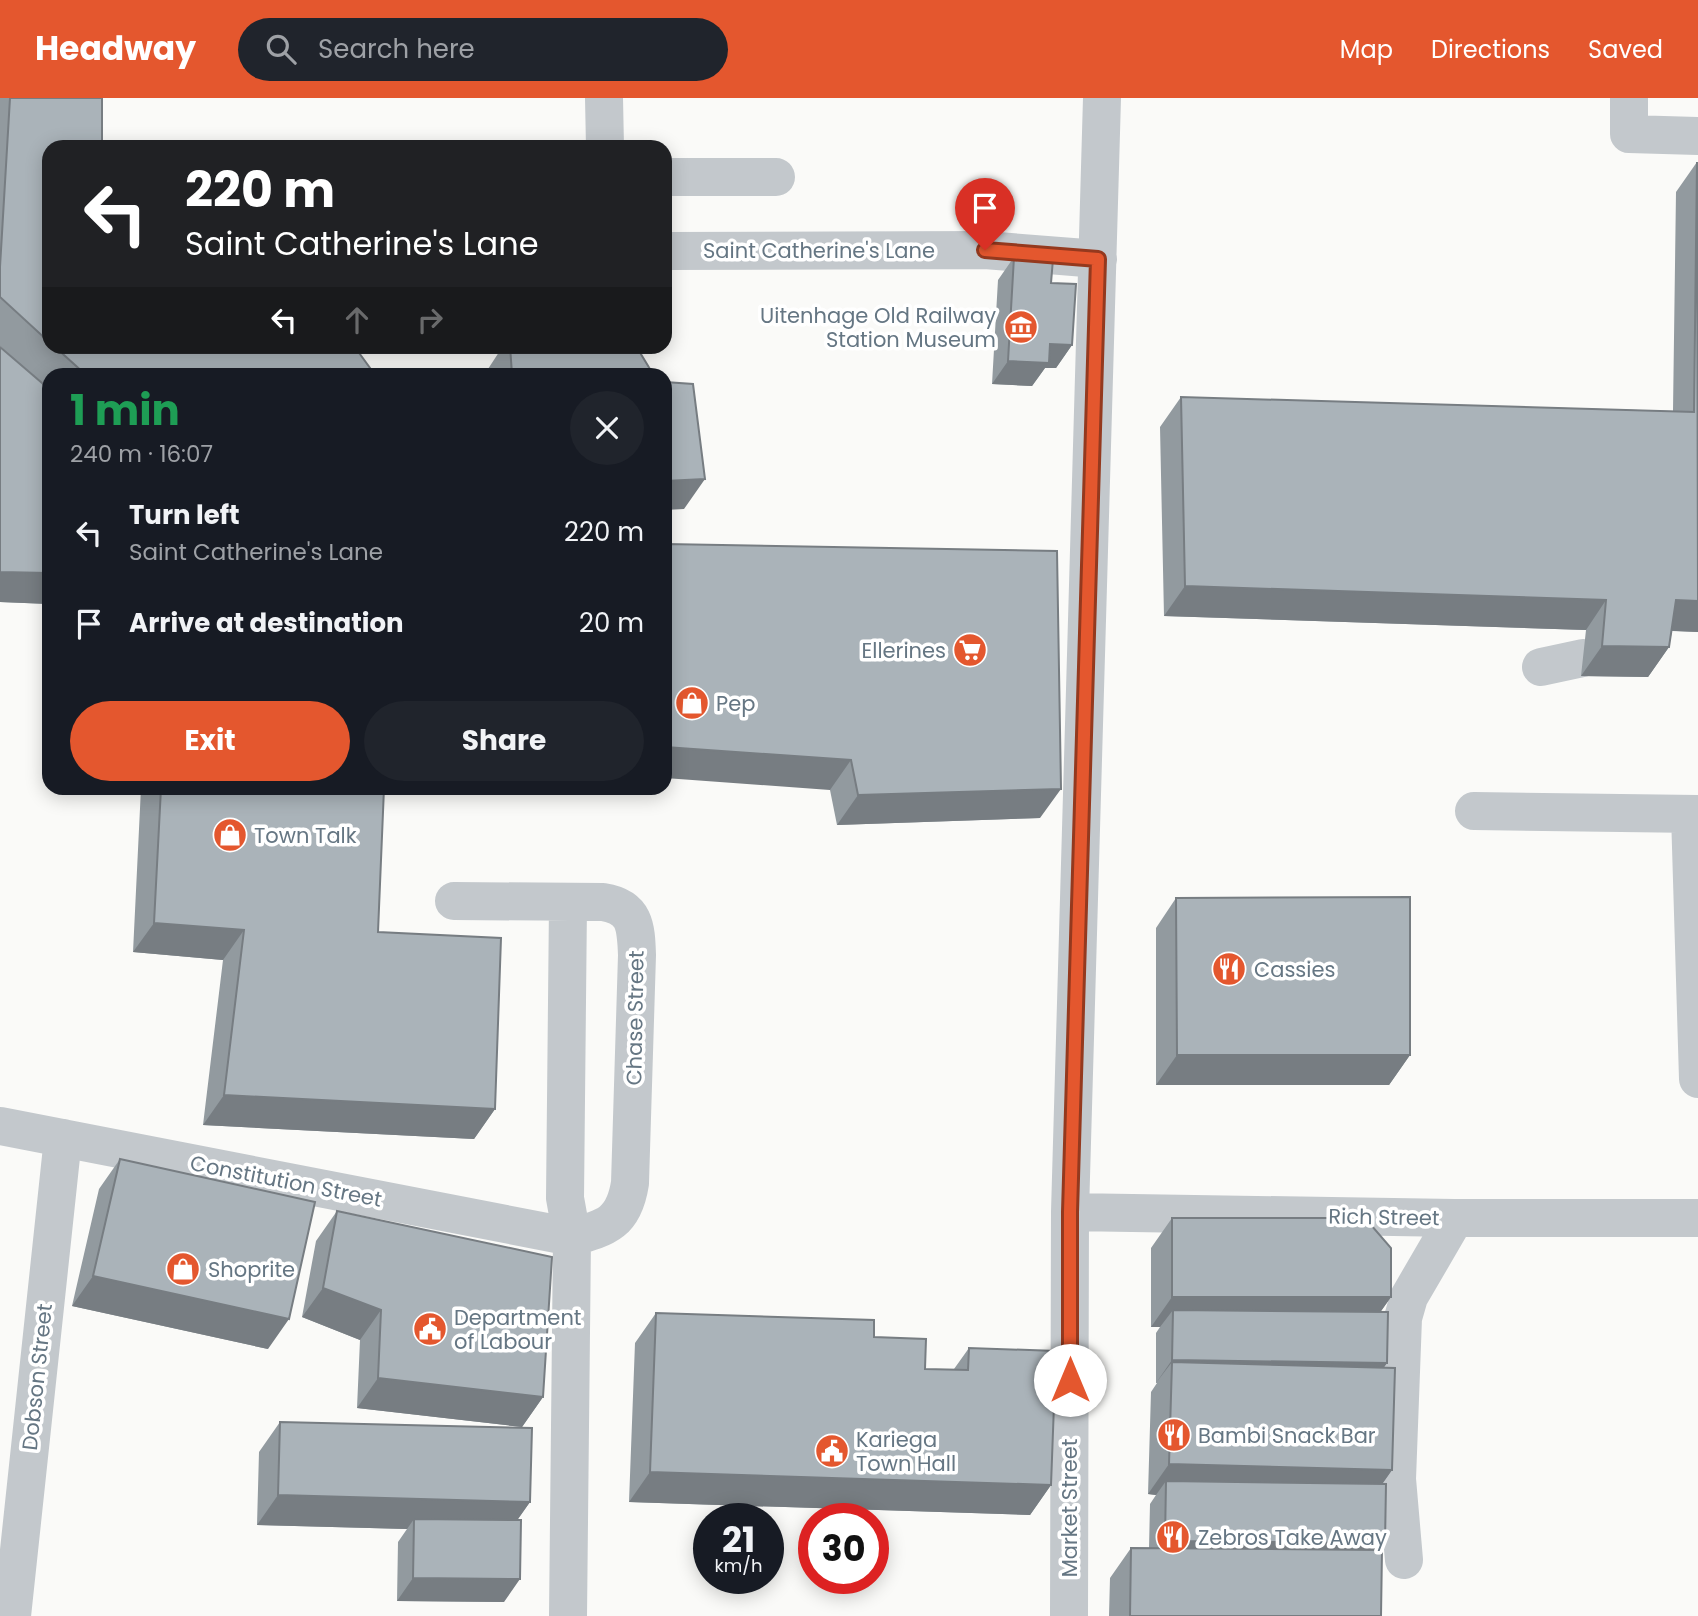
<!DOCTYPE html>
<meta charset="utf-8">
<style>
:root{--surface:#171b24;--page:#20242c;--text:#f1f3f6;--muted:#9ea1a6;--accent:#e4572e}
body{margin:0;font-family:Poppins,sans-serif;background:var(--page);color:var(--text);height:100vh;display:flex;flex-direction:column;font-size:26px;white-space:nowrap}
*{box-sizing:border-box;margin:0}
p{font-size:23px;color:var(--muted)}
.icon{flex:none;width:38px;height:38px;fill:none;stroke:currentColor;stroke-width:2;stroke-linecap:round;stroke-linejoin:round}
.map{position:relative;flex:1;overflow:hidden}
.sheet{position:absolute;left:42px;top:270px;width:630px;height:427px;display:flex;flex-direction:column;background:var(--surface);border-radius:21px;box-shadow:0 4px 18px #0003}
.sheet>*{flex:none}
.guide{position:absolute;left:42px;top:42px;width:630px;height:214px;border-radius:21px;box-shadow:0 4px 18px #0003;background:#202124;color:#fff;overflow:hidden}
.speed{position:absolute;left:693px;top:1405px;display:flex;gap:14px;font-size:35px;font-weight:700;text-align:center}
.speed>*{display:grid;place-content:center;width:91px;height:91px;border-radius:50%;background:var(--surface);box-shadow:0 4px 18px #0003;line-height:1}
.speed small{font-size:18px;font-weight:400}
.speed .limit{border:10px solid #d22;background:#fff;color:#111}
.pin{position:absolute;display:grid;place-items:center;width:60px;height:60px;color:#fff;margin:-72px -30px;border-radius:50% 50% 50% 0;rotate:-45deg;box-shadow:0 0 7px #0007}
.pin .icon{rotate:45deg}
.me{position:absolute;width:77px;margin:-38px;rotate:0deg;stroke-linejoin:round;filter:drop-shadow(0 0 5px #0008)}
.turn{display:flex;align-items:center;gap:24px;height:147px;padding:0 28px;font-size:32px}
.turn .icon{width:91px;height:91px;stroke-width:2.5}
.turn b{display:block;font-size:49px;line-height:60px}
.lanes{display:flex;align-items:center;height:66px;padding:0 28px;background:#0003;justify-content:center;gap:35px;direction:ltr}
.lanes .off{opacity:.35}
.round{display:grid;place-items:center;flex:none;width:74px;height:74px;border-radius:37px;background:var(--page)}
.head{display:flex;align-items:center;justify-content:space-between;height:119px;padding:0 28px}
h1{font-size:42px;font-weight:700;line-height:52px;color:#1e9e55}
.button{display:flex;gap:14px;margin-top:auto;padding:14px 28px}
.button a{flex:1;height:80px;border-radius:42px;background:var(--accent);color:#fff;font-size:28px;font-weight:700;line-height:80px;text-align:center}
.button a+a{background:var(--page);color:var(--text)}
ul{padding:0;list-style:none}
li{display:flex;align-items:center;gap:21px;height:91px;padding:0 28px}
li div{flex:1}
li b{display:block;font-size:26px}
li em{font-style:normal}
header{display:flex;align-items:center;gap:42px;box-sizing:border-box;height:98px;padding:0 35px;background:var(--accent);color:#fff}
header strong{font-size:33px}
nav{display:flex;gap:38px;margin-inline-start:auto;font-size:24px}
.search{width:490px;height:63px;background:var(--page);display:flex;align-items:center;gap:18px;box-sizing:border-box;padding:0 24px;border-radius:38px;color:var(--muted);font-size:26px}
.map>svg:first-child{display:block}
</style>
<header>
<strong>Headway</strong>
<div class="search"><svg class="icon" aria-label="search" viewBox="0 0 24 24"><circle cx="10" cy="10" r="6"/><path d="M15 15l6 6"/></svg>Search here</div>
<nav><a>Map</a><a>Directions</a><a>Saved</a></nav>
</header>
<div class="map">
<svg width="1698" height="1518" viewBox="0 0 1698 1518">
<rect width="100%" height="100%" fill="#fafaf8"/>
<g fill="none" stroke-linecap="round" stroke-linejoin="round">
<!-- minor -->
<path stroke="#c3c8cc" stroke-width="38" d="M604,0L605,49
M1629,0V36L1698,38
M665,79H776
M665,153L985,152L1098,161
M1541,569L1583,560
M1474,713L1698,716
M1690,716L1698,981
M568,806L565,1100L572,1139L568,1518
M0,1028L572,1139C607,1130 624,1124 630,1085L637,857C636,828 635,809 603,804L454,803
M1070,1114L1455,1120H1698
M1404,1462L1397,1381L1403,1220L1409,1199L1455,1120
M12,1518L63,1040
M1069,1518L1070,1114L1102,0"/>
</g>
<!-- wall -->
<path fill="#929a9f" d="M0,0H102L49,49V248H354L373,274L488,276V271L503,248H636L653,276H49V506L0,504V249L16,263L0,248Z
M1697,64L1698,534L1672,533L1669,549L1648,579L1581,578L1586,532L1164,518L1160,329L1181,299L1673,313L1676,94Z
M1014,159L1051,185L1072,247L1056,270H1045L1032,288L992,286L998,182Z
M665,446L1040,720L837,727L830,692Z
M141,690H384L378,834L495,1011L474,1041L203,1027L223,862L133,854Z
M1176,800L1410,957L1389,987H1156V830Z
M120,1061L268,1251L72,1208L99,1091Z
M337,1113L543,1299L522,1329L357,1310L360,1242L302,1219L316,1143Z
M1172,1120L1391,1199L1380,1214L1387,1265L1383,1270L1392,1372L1382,1386L1380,1452L1381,1518H1109L1110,1480L1131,1450L1149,1451L1150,1406L1156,1397L1148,1396L1151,1294L1157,1285H1156V1235L1160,1229H1151V1150Z
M656,1215L874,1239L925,1271H954L969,1250L1051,1387L1030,1417L629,1404L635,1245Z
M280,1324L530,1404L517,1422L504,1504L397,1503L398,1444L407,1431L257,1427L259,1354Z"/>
<!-- shaded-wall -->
<path fill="#777d82" d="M1050,246L1072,247L1056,270H1045L1032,288L992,286L1008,263Z
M705,381L684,411L665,412V383Z
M0,474L49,475V506L0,504Z
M1185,488L1606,502L1586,532L1164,518Z
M1676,502L1698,503V534L1655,532Z
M1602,548L1669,549L1648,579L1581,578Z
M665,649L851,662L830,692L665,680Z
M1061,691L1040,720L837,727L858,697Z
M154,825L244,832L223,862L133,854Z
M1177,957H1410L1389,987H1156Z
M224,997L495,1011L474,1041L203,1027Z
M93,1178L289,1221L268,1251L72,1208Z
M323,1190L381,1212L360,1242L302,1219Z
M1172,1199H1391L1370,1229L1173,1212L1160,1229H1151Z
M1172,1262L1387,1265L1371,1288L1172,1264L1156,1285Z
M378,1280L543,1299L522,1329L357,1310Z
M1169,1366L1392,1372L1371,1402L1166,1383L1156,1397L1148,1396Z
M650,1374L1051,1387L1030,1417L629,1404Z
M278,1397L530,1404L509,1434L414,1421L407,1431L257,1427Z
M1165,1443L1385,1445L1369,1468L1149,1466Z
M413,1480L520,1481L504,1504L397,1503Z"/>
<!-- building -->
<path fill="#aab3b9" stroke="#777d82" stroke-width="2" d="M10,0H102V49H49V244L0,199V169Z
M1697,64L1698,503L1676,502L1669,549L1602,548L1606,502L1185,488L1181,299L1694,314Z
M1014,159L1053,161L1051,185L1076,186L1072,247L1050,246L1049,265L1008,263Z
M54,248H354L373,274L512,276L510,248H636L653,276H85Z
M0,249L49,291V475L0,474Z
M665,284L693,286L705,381L665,383Z
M665,446L1057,453L1061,691L858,697L851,662L665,649Z
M161,690H384L378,834L501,840L495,1011L224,997L244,832L154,825Z
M1410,799V957H1177L1176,800Z
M120,1061L315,1104L289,1221L93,1178Z
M337,1113L552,1159L543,1299L378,1280L381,1212L323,1190Z
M1172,1120H1365L1391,1150V1199H1172Z
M1173,1212L1388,1214L1387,1265L1172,1262Z
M656,1215L874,1222V1239L926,1241L925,1271L968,1272L969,1250L1056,1253L1051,1387L650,1374Z
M1172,1264L1395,1270L1392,1372L1169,1366Z
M280,1324L532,1330L530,1404L278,1397Z
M1166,1383L1386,1386L1385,1445L1165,1443Z
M414,1421L521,1422L520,1481L413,1480Z
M1131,1450L1382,1452L1381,1518H1130Z"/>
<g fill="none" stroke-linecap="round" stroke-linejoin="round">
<!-- route casing -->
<g stroke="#94391e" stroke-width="18">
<path id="route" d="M985,152L1098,161L1070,1114V1282"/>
</g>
<!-- route -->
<use href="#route" stroke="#e4572e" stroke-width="12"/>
</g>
<!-- icons -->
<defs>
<g id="museum-disc" transform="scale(1.75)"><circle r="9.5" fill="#e4572e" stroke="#fff"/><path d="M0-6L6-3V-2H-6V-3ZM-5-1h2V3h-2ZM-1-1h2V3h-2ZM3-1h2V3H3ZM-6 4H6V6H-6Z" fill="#fff"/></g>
<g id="supermarket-disc" transform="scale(1.75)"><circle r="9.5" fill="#e4572e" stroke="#fff"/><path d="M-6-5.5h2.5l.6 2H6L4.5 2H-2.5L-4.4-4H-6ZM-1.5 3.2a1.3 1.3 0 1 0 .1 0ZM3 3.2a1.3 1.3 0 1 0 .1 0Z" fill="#fff"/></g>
<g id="shop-disc" transform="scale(1.75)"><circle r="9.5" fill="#e4572e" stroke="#fff"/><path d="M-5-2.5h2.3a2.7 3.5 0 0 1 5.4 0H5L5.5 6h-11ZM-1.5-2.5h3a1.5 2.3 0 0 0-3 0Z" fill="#fff"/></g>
<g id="restaurant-disc" transform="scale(1.75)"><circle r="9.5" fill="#e4572e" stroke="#fff"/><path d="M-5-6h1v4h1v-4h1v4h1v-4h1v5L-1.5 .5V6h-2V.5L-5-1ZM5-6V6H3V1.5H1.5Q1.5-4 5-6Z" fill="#fff"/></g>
<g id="civic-disc" transform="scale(1.75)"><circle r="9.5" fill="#e4572e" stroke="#fff"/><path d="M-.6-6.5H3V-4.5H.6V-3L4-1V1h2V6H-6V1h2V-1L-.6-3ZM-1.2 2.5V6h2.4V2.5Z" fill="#fff"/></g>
</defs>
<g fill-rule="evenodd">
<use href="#museum-disc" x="1021" y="229"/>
<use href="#supermarket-disc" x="970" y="552"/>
<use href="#shop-disc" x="692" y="605"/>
<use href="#shop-disc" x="230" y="737"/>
<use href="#restaurant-disc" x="1229" y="871"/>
<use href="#shop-disc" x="183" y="1171"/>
<use href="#civic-disc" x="430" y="1231"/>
<use href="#restaurant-disc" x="1174" y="1337"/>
<use href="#civic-disc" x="832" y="1353"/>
<use href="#restaurant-disc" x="1173" y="1439"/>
</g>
<g text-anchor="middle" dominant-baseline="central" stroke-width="7" stroke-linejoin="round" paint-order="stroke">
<!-- street labels -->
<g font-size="21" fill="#657683" stroke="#fff">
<text x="819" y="152">Saint Catherine's Lane</text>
<text transform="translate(635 920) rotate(-89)">Chase Street</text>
<text transform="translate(286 1083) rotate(11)">Constitution Street</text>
<text transform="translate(1384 1119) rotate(1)">Rich Street</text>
<text transform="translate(37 1279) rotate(-84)">Dobson Street</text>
<text transform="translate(1069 1410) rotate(-90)">Market Street</text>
</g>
<!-- poi labels -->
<g font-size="21" fill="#657683" stroke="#fff" text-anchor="start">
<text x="996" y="217" text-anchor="end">Uitenhage Old Railway<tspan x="996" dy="24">Station Museum</tspan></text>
<text x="946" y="552" text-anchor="end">Ellerines</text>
<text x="716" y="605">Pep</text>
<text x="254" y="737">Town Talk</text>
<text x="1254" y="871">Cassies</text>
<text x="208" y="1171">Shoprite</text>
<text x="454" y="1219">Department<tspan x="454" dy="24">of Labour</tspan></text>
<text x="1198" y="1337">Bambi Snack Bar</text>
<text x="856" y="1341">Kariega<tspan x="856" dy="24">Town Hall</tspan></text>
<text x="1198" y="1439">Zebros Take Away</text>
</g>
</g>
</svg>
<div class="speed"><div>21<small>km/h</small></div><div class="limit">30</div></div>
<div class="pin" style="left:985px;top:152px;background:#d93025"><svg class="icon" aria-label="arrive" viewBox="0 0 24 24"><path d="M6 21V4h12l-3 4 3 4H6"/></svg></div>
<svg class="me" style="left:1070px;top:1282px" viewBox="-20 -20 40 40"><circle r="19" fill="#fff"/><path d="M0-13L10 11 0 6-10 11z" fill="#e4572e"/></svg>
<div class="guide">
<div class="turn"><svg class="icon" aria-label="left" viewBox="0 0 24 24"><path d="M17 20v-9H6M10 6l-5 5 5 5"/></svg><div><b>220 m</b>Saint Catherine's Lane</div></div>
<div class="lanes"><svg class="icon" aria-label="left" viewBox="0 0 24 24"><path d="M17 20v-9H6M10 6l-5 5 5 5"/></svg><svg class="icon off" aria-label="ahead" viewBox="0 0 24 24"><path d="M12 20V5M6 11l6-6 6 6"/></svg><svg class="icon off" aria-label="right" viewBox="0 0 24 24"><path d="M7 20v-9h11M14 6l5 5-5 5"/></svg></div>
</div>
<section class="sheet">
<div class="head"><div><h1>1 min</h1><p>240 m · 16:07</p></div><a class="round"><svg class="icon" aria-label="close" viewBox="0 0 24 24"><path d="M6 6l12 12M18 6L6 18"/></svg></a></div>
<ul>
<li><svg class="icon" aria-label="left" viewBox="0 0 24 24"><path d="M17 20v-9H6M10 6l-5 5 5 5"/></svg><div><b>Turn left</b><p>Saint Catherine's Lane</p></div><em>220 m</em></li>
<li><svg class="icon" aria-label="arrive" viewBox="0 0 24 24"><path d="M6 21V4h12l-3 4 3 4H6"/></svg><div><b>Arrive at destination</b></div><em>20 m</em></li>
</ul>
<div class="button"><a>Exit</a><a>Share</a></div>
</section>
</div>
